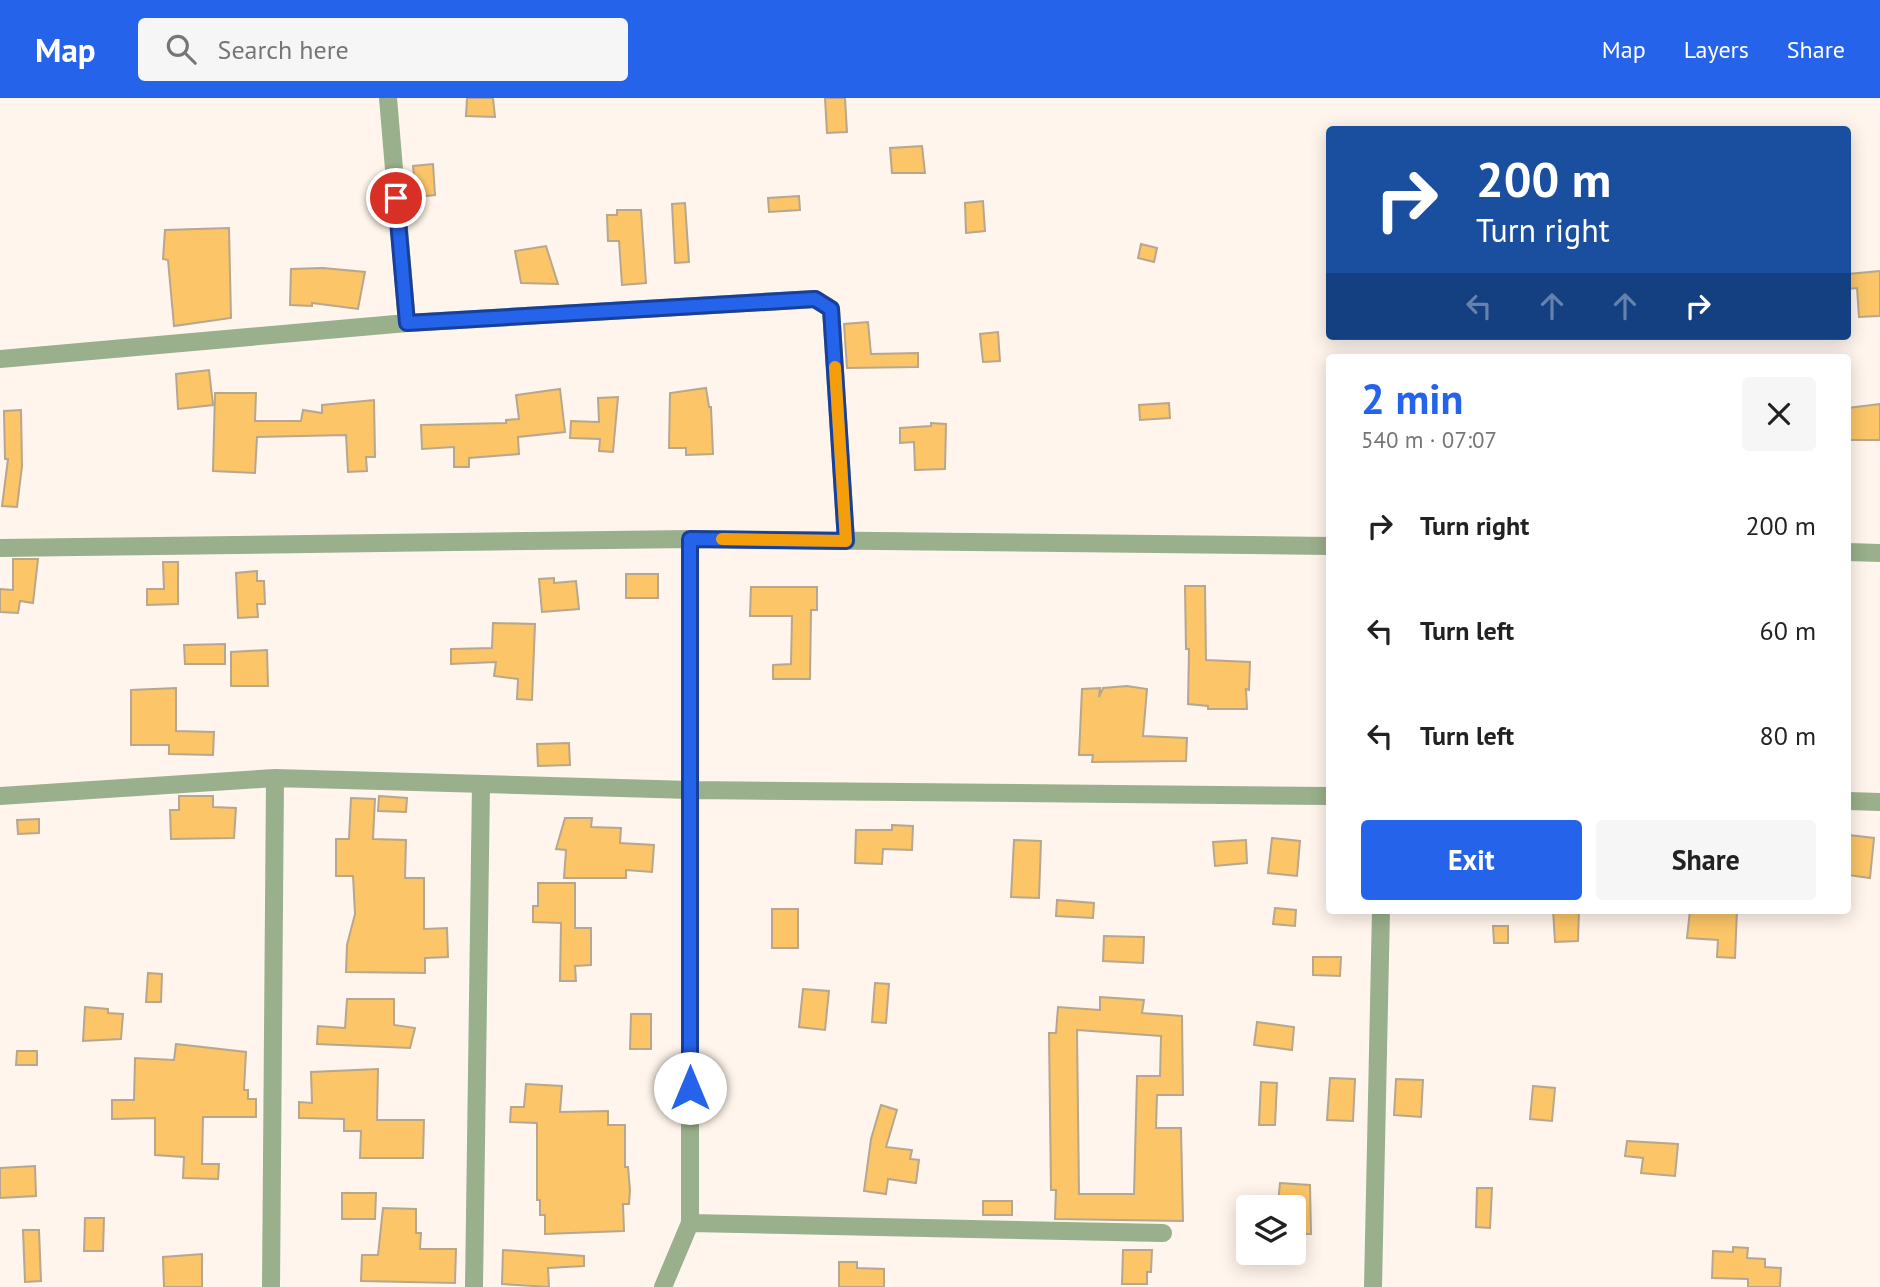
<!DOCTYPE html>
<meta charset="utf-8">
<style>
:root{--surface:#fff;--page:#f6f6f6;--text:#222;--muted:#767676;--accent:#2563eb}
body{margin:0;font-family:"PT Sans",sans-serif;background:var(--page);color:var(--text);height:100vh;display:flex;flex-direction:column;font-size:26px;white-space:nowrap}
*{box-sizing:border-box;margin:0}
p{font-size:23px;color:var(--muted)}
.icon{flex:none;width:38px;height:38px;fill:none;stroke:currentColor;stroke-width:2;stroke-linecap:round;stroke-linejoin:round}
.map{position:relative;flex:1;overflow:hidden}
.sheet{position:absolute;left:1326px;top:256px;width:525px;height:560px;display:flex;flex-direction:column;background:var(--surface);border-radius:7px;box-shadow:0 4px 18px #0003}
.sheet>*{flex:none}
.guide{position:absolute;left:1326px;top:28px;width:525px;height:214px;border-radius:7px;box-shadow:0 4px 18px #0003;background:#1a4fa0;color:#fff;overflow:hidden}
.controls{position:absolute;left:1236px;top:1097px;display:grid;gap:14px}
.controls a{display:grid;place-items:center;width:70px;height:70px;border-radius:7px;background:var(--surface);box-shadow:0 4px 18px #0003;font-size:35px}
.pin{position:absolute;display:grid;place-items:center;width:60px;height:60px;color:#fff;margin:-30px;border:4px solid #fff;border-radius:50%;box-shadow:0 2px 7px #0007}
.me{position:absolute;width:77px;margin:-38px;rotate:0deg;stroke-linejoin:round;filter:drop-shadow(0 0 5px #0008)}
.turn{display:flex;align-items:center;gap:24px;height:147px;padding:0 35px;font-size:32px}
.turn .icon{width:91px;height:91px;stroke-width:2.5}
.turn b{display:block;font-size:49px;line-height:60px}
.lanes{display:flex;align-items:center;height:66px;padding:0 35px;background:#0003;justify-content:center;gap:35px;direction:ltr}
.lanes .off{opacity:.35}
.round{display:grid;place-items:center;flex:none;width:74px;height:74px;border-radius:7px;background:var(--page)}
.headline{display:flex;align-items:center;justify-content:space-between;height:119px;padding:0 35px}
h1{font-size:42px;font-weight:800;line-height:52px;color:var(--accent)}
.cta{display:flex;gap:14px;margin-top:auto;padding:14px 35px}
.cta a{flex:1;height:80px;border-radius:7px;background:var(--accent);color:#fff;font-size:28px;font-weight:800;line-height:80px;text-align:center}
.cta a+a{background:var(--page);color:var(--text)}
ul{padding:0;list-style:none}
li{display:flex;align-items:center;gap:21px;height:105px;padding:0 35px}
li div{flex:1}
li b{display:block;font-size:26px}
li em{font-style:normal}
header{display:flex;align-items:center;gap:42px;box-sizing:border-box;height:98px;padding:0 35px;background:var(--accent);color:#fff}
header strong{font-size:33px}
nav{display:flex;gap:38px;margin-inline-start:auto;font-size:24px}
.search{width:490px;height:63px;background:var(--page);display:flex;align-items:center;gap:18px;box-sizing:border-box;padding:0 24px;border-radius:7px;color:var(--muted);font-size:26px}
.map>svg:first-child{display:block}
</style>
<header>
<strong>Map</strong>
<div class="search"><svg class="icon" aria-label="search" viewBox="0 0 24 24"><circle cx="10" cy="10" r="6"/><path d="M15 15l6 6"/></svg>Search here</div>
<nav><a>Map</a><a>Layers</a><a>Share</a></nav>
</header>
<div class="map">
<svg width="1880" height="1189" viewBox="0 0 1880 1189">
<rect width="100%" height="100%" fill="#fff5ec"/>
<!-- building -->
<path fill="#fbc568" stroke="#b7a78e" stroke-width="2" fill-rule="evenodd" d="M467,0H493L495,19L466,18Z
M825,0H845L847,34L827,35Z
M922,48L925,75H892L890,50Z
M433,66L435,97L416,99L413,68Z
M799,98L800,112L769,114L768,100Z
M983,103L985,133L966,135L965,105Z
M685,105L689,164L675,165L672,106Z
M617,112H641L646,185L622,187L619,143H608L607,117H617Z
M229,130L231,220L174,228L168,162L163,161L165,132Z
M1141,146L1157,150L1154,164L1138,160Z
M546,148L558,186L521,185L515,153Z
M323,170L365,174L358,211L312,205V208L290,207L291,171Z
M1880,173V218L1859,219L1857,190L1848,191V176Z
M868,224L871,256L918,255V269L847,270L844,226Z
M998,234L1000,263L983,264L980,236Z
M209,272L213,307L178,311L176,276Z
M706,290L709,309H711L713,356L686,357V350H669L670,295Z
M560,291L565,334L518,339L519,356L469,360V369H454V349L422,351L421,327L506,325V322L519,321L516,297Z
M215,295H256L255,323H301L303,312L322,315V307L374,302L375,359H366L367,373L348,374L346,337L257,339L255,375L213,373Z
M618,299L613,354L599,353L600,341L570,340L571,323L599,324L598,300Z
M1169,305L1170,320L1140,322L1139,307Z
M1880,306V342H1848V310Z
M21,312L22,368L17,409L2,408L8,361H5L4,313Z
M931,325L946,326L945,371L915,372L914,344L900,345V330L931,328Z
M13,461H38L33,505L20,503L18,515L0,514V491L13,492Z
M163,464H178V506L147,507V491H164Z
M257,473V483H264L265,506H257L258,519L238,520L236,475Z
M626,476H658V500H626Z
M554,480V485L576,483L579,511L542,514L539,481Z
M1185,488H1205L1206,562L1250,564L1249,592L1246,591L1247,611H1208V608L1188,606L1189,551H1186Z
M751,489H817V512H811L810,581H773V567L791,566L792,518H750Z
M493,525L535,526L532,602L517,601L518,581L494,578L496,564L451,566V551L492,550Z
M225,546V566H185L184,547Z
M267,552L268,588H231V554Z
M1127,588L1147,591L1143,638L1187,640L1186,663L1092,664L1093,657H1079L1082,591L1100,590L1099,599L1103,590Z
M176,590V633L214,634L213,657L169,656V647H131V592Z
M569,645L570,667L538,668L537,646Z
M179,698H213V709L236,710L234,740L171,741L170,712H179Z
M379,698L407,700L406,714L378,713Z
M351,700L375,701L373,741L406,742L405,780H424V831L447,830L448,859L425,860V875L346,874L347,847L355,816L353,778H336V741H349Z
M565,720H592L591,729L621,730L620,745L654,747L652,774L626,772V780H564L566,752L556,751Z
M39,721V735L18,736L17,722Z
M892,727L913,728L912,752L883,751L882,766L855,765L856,732H892Z
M1849,737L1874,740L1870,780L1848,777Z
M1272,740L1300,743L1297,778L1268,775Z
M1014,742L1041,743L1039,800L1011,799Z
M1246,742L1247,765L1215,768L1213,744Z
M538,785H575V830H591V867L575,868L576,883H560L561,825L533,824V808H538Z
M1057,802L1094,805L1093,820L1056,818Z
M1275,810L1296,812L1295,828L1273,826Z
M772,811H798V850H772Z
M1553,812H1579L1578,843L1555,844Z
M1690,812H1737L1735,860L1717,859L1718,842L1687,840Z
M1493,828H1508V845H1494Z
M1104,838L1144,839L1143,865L1103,863Z
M1313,859H1341L1340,878L1313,877Z
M148,875L162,876L161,904H146Z
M875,885L889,886L886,925L872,924Z
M803,891L829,893L825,932L799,929Z
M1100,899L1144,902L1142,915L1182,918L1183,997H1157L1156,1030H1181L1183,1123L1055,1121L1056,1092H1051L1049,935H1056L1058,909L1100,912ZM1077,932L1161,938L1160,978H1137L1134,1096H1079Z
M347,901H394V927L415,930L410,950L317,946L318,928L345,930Z
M85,909L108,911V915L123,916L121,941L83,943Z
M631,916H651V951H630Z
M1257,924L1294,929L1292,952L1254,947Z
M176,946L246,954L244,992H248V1001H256V1019H203L202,1066H219L218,1081L183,1080L184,1059L155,1057V1020L112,1021V1002H134L135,960L174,962Z
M17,953H37V967H16Z
M378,971L377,1022H424L423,1060H360L361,1033H344V1021L299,1020V1004L312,1005L311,974Z
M1330,980L1355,981L1353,1023L1327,1022Z
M1396,981L1423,982L1421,1019L1394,1017Z
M1261,984L1277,985L1275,1027H1259Z
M526,986L562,988L560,1014L608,1013V1027H625V1069H628L630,1092L629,1106H623L624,1133L545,1136V1117H540V1102H537V1025L510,1024L511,1009H524Z
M1533,988L1555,990L1552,1023L1530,1021Z
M881,1007L897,1012L886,1049L912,1052L910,1061L919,1062L916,1085L888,1081L886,1096L864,1093L871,1041Z
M1627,1043L1678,1046L1675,1078L1641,1075L1643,1060L1625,1058Z
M35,1068L36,1098L0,1100V1070Z
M1280,1085L1310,1087L1311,1136H1296L1295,1107L1278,1106Z
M1477,1090H1492L1490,1130L1476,1129Z
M342,1095H376L375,1121H342Z
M983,1103H1012V1117H983Z
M383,1110L416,1111V1135H421L420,1151H456L455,1185L361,1183L362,1157H378Z
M85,1120H104L103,1153H84Z
M23,1132H39L41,1183L25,1184Z
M1733,1149L1748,1150L1747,1160L1765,1161V1169L1781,1170L1780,1189H1748V1181L1712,1180L1713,1153L1733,1154Z
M503,1152L584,1158V1168L548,1170L549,1189L502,1186Z
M1123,1152H1152L1151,1174H1147V1186H1122Z
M202,1156V1189H164L163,1159Z
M839,1164H857V1170L884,1171V1189H839Z"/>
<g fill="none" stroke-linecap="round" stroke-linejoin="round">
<!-- minor -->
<path stroke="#9aaf8b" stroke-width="18" d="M388,0L407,225
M0,261L407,225L815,201L831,211L846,443
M0,450L690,441L1330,448
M1848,454L1880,455
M0,698L275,680L690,692L1330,698
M1848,703L1880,704
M690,1125L1163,1135
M271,1189L275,680
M474,1189L481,686
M663,1189L690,1125V441
M1373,1189L1381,812"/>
</g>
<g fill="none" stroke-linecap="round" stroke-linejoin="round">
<!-- route casing -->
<g stroke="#184099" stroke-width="18">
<path id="route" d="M396,100L407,225L815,201L831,211L846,443L690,441V990"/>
</g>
<!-- route -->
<use href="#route" stroke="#2563eb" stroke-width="12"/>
<!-- slow -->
<path stroke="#f59e0b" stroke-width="12" d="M722,441L846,443L835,269"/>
</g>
</svg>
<div class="controls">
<a><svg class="icon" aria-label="layers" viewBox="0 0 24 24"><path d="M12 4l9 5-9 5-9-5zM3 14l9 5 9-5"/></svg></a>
</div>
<div class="pin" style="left:396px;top:100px;background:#d93025"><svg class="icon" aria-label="arrive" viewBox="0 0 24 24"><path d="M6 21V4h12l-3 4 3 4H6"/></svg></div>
<svg class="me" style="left:690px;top:990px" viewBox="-20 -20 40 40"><circle r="19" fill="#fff"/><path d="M0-13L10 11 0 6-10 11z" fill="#2563eb"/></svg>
<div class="guide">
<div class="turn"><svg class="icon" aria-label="right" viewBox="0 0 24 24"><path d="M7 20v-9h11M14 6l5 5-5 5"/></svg><div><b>200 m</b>Turn right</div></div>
<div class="lanes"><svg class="icon off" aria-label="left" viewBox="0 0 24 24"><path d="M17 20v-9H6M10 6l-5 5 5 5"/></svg><svg class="icon off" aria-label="ahead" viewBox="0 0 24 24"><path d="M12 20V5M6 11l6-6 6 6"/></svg><svg class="icon off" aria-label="ahead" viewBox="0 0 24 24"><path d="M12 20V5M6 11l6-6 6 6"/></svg><svg class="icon" aria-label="right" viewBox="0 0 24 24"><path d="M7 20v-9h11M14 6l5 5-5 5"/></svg></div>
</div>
<section class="sheet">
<div class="headline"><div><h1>2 min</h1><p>540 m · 07:07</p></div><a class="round"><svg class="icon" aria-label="close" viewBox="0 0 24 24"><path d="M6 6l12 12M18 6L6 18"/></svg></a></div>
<ul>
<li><svg class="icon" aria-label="right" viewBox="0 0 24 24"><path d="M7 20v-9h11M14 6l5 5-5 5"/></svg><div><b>Turn right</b></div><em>200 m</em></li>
<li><svg class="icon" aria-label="left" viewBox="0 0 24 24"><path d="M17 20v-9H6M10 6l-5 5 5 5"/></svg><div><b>Turn left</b></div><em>60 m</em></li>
<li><svg class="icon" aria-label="left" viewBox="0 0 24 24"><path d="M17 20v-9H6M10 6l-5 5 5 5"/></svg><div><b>Turn left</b></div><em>80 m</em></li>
</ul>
<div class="cta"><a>Exit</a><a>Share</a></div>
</section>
</div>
